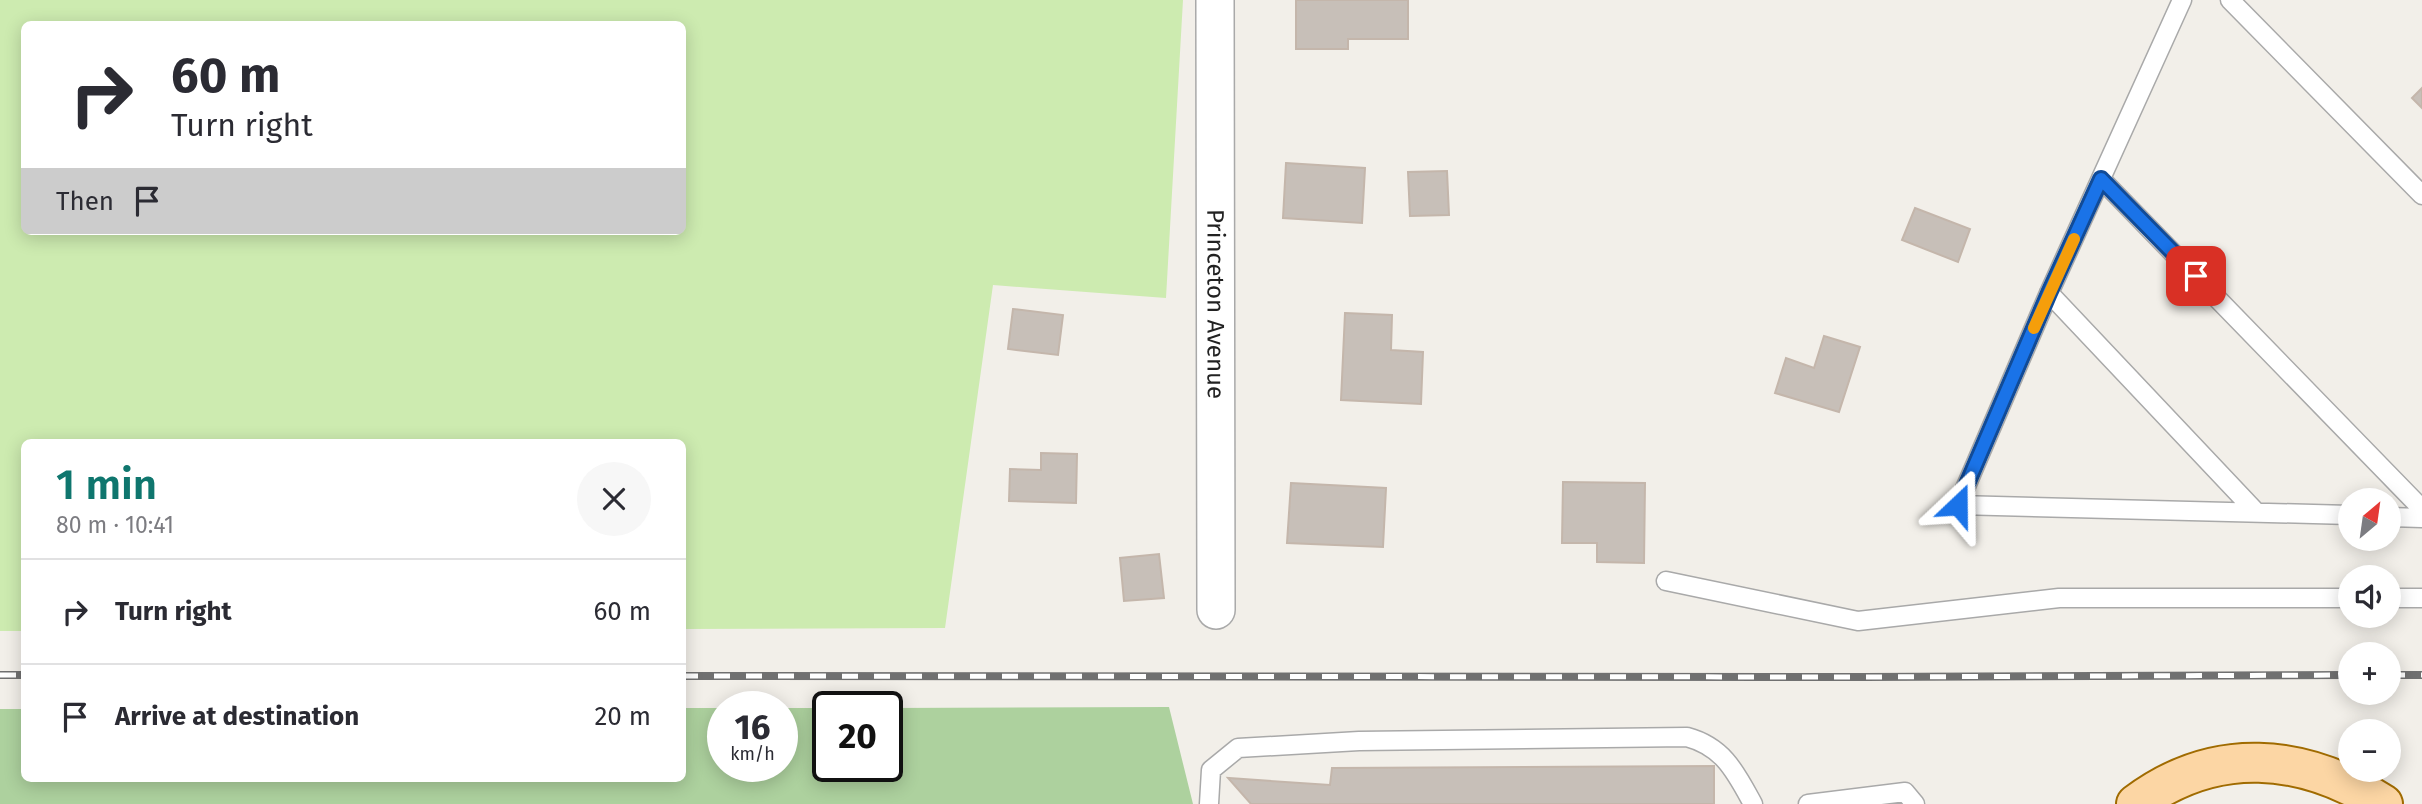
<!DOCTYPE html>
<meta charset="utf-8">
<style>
:root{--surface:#fff;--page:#f7f7f7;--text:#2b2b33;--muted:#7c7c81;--line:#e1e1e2;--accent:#0f766e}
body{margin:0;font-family:"Fira Sans",sans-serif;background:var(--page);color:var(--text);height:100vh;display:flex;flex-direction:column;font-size:26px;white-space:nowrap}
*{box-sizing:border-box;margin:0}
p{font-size:23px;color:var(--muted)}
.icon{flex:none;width:38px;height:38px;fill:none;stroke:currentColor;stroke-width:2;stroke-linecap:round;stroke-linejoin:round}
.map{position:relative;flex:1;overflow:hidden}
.details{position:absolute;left:21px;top:439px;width:665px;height:343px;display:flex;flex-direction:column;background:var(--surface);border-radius:10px;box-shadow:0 4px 18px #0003}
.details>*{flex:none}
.top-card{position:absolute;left:21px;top:21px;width:665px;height:214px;border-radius:10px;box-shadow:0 4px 18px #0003;background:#fff;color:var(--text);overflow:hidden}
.needle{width:46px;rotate:29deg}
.buttons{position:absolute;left:2338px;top:488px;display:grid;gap:14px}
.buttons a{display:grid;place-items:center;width:63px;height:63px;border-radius:50%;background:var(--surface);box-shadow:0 4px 18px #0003;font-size:35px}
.speed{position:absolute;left:707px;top:691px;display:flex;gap:14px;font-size:35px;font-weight:700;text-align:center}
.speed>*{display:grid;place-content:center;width:91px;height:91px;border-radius:50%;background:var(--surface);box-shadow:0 4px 18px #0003;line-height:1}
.speed small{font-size:18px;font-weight:400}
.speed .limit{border:4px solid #111;border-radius:10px;background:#fff;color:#111}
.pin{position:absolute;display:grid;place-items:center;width:60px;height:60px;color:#fff;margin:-30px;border-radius:14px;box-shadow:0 4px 10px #0006}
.me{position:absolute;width:77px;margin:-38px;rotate:23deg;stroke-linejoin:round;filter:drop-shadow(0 0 5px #0008)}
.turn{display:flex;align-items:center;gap:24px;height:147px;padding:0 35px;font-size:32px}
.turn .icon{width:91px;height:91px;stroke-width:2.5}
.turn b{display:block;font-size:49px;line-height:60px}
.then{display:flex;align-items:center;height:66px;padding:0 35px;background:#0003;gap:14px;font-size:26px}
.round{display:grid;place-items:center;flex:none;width:74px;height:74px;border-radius:37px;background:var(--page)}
.overview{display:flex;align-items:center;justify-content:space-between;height:119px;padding:0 35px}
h1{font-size:42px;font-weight:600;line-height:52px;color:var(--accent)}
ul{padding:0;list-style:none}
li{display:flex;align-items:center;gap:21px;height:105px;padding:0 35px;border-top:2px solid var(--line)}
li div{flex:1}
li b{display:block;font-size:26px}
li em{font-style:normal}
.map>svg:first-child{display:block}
</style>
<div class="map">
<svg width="2422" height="804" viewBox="0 0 2422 804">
<rect width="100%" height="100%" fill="#f2efe9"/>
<!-- grass -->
<path fill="#cdebb0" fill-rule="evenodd" d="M0,0H1183L1166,298L993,285L945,628L683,629L682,443H24V631H0ZM24,24H682V231H24Z"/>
<!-- forest -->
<path fill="#add19e" d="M1169,707L1193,804H0V709H24V779H682L683,708H723V766H782V708H828V766H887V708Z"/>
<!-- building -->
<path fill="#c7bfb8" stroke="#c4b6ab" stroke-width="2" d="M1296,0H1408V39H1348V49H1296Z
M2422,88V108L2412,98Z
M1286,163L1365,168L1362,223L1283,218Z
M1447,171L1449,215L1410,216L1408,172Z
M1915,208L1970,229L1958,262L1902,240Z
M1013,309L1063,315L1058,355L1008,349Z
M1345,313L1392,315L1391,350L1423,352L1421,404L1341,400Z
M1824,336L1860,347L1839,412L1775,393L1786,358L1814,368Z
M1041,453L1077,454L1076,503L1009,501L1010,469L1041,470Z
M1563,482L1645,483L1644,563L1597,562V543H1562Z
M1291,483L1386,488L1383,547L1287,543Z
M1159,554L1164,598L1124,601L1120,558Z
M1714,766V804H1251L1228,778L1330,785L1332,768Z"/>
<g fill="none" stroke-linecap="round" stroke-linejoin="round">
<!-- lane casing -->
<g stroke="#a9a9a9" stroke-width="21">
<path id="lane" d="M2182,0L2049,293L1958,505L2350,515
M2230,0L2422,195
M2101,179L2422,509
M2049,293L2255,511
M2389,517L2422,518
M1666,581L1858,621L2059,598H2350
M2389,598H2422
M1209,804L1211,770L1238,748L1359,741L1687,737C1724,747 1736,773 1753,804
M1808,804L1905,792L1915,804"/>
</g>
<!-- street casing -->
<g stroke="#a9a9a9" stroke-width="40">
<g id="street">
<path id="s1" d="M1215,0L1216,610"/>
</g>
</g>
<!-- primary casing -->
<g stroke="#a06b00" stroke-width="42">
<path id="primary" d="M2136,804C2215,745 2302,753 2383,804"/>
</g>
<!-- lane -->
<use href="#lane" stroke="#fff" stroke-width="18"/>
<!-- street -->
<use href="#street" stroke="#fff" stroke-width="37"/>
<!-- primary -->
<use href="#primary" stroke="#fcd6a4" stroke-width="38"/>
<!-- rail casing -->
<g stroke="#707070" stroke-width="8">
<path id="rail" d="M0,675H24
M2389,675H2422
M682,676L1864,677L2350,675"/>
</g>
<!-- rail -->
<use href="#rail" stroke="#fff" stroke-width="5" stroke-dasharray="16" stroke-linecap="butt"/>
</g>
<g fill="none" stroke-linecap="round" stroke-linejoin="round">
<!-- route casing -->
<g stroke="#114b97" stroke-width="18">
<path id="route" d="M1958,505L2049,293L2101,179L2196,276"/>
</g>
<!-- route -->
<use href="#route" stroke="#1a73e8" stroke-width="12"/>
<!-- slow -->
<path stroke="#f59e0b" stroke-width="12" d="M2034,328L2074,239"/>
</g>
<g text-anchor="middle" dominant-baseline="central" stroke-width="7" stroke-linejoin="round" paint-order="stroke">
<!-- street labels -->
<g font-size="24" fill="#222" stroke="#fff">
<text stroke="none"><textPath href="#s1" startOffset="304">Princeton Avenue</textPath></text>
</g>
</g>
</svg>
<div class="buttons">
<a><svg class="needle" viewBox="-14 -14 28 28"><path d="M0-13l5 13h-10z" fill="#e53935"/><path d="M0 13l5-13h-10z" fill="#7c7c81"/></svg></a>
<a><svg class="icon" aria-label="sound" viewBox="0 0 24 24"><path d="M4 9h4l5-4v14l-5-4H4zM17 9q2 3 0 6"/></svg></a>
<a>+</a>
<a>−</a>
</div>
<div class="speed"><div>16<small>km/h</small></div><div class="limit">20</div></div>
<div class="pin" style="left:2196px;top:276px;background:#d93025"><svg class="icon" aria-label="arrive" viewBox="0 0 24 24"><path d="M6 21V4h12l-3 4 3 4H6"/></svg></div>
<svg class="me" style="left:1958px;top:505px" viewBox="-20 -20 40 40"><path d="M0-17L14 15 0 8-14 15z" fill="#1a73e8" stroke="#fff" stroke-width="4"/></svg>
<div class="top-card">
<div class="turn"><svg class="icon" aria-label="right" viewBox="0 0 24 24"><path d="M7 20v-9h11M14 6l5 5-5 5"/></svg><div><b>60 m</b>Turn right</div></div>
<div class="then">Then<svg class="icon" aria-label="arrive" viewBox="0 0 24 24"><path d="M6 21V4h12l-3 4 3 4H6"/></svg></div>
</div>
<section class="details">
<div class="overview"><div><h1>1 min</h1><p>80 m · 10:41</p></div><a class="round"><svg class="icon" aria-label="close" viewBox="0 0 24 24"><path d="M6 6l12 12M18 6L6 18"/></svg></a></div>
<ul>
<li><svg class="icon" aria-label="right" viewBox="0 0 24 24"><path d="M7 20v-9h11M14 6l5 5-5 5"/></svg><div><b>Turn right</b></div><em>60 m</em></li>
<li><svg class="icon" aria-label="arrive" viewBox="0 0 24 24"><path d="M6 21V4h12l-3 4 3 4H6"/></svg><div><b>Arrive at destination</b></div><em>20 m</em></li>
</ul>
</section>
</div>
